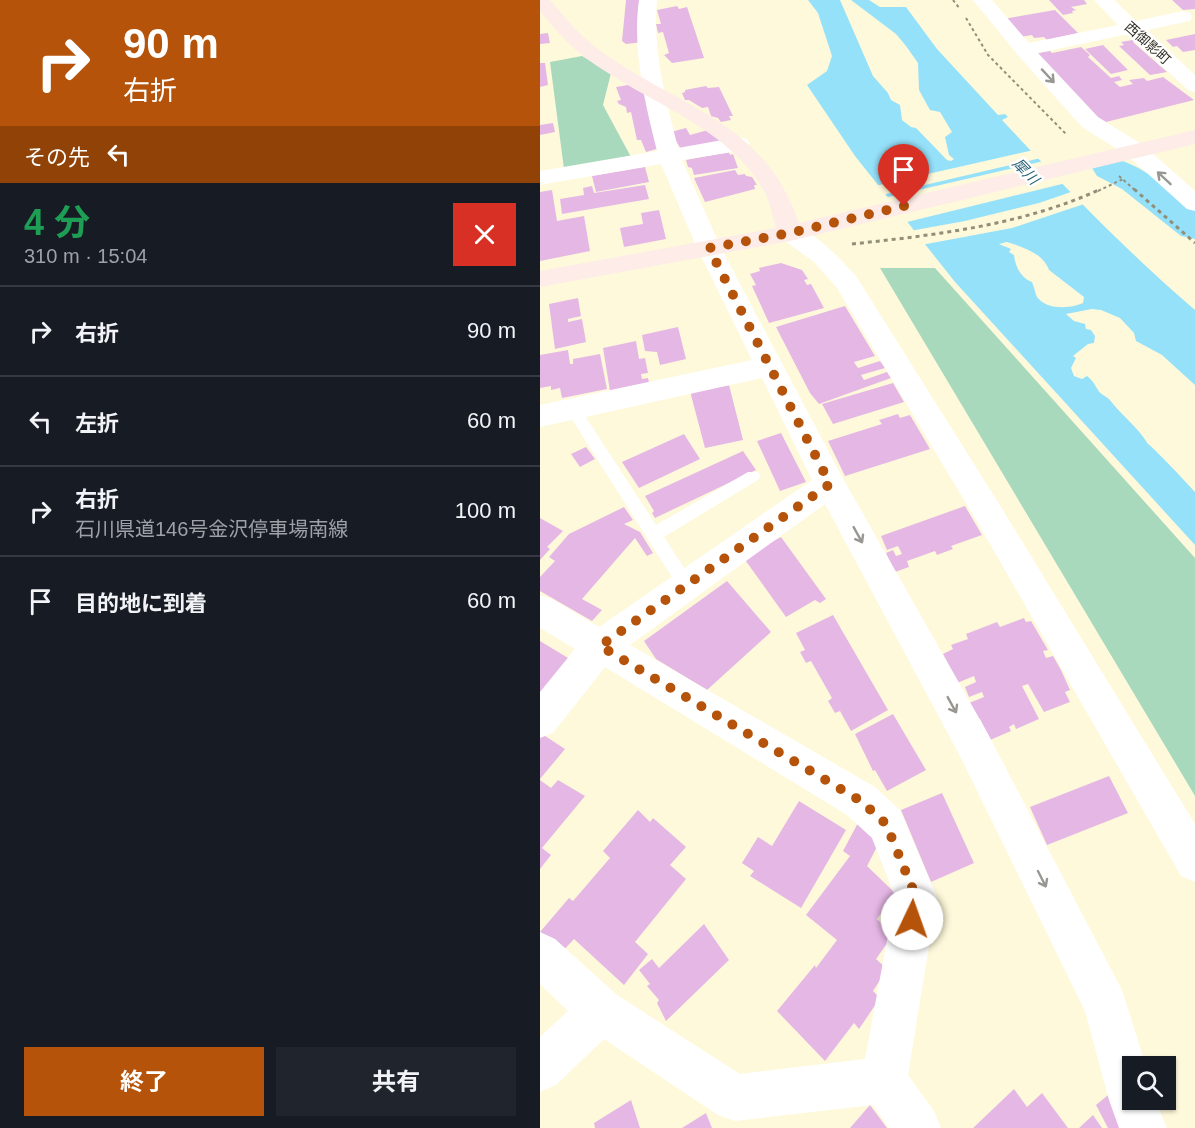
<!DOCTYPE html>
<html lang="ja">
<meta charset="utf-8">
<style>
:root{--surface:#171b24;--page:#20242c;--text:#f1f3f6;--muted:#9ea1a6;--line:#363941;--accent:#b45309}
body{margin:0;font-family:Arial,"Noto Sans JP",sans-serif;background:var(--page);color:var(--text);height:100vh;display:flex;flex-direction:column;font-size:22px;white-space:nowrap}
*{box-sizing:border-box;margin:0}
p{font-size:20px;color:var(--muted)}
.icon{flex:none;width:33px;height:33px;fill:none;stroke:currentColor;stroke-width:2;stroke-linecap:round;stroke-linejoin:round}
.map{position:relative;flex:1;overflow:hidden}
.details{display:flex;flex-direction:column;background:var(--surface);width:540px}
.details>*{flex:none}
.top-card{background:#b45309;color:#fff;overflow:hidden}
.buttons{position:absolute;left:582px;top:1056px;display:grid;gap:12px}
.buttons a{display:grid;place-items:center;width:54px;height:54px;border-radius:0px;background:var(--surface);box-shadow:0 2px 4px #0004;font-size:30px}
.pin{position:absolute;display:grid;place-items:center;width:51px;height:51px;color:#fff;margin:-62px -26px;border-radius:50% 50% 50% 0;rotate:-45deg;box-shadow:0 0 6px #0007}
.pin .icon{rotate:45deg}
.me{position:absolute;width:66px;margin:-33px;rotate:3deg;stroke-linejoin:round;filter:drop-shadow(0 0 4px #0008)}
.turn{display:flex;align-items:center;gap:21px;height:126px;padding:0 24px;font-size:27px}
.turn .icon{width:78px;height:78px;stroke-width:2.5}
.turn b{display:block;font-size:42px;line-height:51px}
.then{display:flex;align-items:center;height:57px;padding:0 24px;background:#0003;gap:12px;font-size:22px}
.round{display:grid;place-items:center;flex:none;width:63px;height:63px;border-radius:0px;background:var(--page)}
.headline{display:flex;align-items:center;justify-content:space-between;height:102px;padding:0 24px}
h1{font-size:36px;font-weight:700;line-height:45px;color:#1e9e55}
.button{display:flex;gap:12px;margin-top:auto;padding:12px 24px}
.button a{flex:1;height:69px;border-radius:0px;background:var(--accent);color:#fff;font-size:24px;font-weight:700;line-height:69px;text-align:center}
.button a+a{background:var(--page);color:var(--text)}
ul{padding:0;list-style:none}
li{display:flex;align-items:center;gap:18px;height:90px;padding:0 24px;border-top:2px solid var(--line)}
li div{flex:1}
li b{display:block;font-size:22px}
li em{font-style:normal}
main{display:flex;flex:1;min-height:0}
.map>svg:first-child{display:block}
</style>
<main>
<section class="details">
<div class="top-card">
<div class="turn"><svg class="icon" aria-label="right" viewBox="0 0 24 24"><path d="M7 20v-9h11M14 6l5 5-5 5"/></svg><div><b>90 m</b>右折</div></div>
<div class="then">その先<svg class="icon" aria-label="left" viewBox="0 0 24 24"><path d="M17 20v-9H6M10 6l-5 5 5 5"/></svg></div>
</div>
<div class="headline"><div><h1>4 分</h1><p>310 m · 15:04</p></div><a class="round" style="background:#d93025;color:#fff"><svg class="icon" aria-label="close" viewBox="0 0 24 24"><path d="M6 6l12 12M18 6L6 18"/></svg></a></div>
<ul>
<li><svg class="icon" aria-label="right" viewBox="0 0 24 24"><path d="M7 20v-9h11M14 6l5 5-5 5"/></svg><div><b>右折</b></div><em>90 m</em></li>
<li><svg class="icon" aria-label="left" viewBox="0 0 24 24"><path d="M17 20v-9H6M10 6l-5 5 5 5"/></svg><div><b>左折</b></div><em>60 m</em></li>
<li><svg class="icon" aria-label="right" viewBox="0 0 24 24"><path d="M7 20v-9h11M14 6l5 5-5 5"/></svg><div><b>右折</b><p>石川県道146号金沢停車場南線</p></div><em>100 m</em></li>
<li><svg class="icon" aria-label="arrive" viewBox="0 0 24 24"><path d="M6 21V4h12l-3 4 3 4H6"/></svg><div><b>目的地に到着</b></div><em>60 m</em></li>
</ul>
<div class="button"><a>終了</a><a>共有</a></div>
</section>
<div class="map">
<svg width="655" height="1128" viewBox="0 0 655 1128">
<rect width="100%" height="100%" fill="#fef9db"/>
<!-- green -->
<path fill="#a9d9bd" d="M42,56L71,73L63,105L91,157L24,169L10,62Z
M340,268H395L655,558V796Z"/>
<!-- water -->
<path fill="#96e1fa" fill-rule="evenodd" d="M268,0H300L333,76L348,93L351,100L360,105L362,120L371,127L376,128L407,160L411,161L414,159L409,155L405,137L412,132L400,112L390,110L379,90L378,63L366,46L356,34L311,0H329L340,7H366L397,49L458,115L465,114L468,117L462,120C523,185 586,251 655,310V385L622,355L596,341L594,333L580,318L561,310L552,309L526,314L534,321L545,324L546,329L551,330L555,336L554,343L548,344L533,356L536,358L531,368L534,376L542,379L547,376C553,381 555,385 558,390C560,394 566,396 569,399C581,415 599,428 608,444C612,446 648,484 655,492V545L415,282L315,156L267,85L287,71L292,56L278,13ZM467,242C483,247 503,253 509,270L544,297L543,303C533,308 507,311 497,297C495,293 494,286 492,282C481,278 475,266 474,255L469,252L471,249L459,244Z"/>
<!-- pier -->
<path fill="#fef9db" d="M494,150L501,158L342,195L335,186Z
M504,161L526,183L363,223L344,198Z
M534,191L547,203L472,228L381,245L370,231L425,221L499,203Z"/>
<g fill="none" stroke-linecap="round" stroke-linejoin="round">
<!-- river -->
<path fill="#96e1fa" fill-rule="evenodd" d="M570,157C603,165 628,188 655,208V239L641,236L582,189L557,176L552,168L557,160Z"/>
</g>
<!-- building -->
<path fill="#e5b7e5" d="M86,0H100L103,42L86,44L82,41Z
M509,0H544L547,4L531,7L536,10L532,11L533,13L523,15Z
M632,0H655V9L643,10Z
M137,6L139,9L147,7L164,58L132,63L124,55L129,53L123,32L118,33L116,24H121L117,10Z
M515,10L538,33L507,40L504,37L494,38L492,35L480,37L463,19Z
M8,33L10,43L0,44V34Z
M655,34V50L643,52L637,46L633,47L626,40Z
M593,40L594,43L627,72L610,75L579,46L584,45L581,42Z
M563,45L588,70L571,74L545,49Z
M541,47L550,55L548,57L571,78L579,76L582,80L574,82L580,87L593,84L589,80L604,78L607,81L623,77L654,100L566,122L560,120L498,55V53L510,51L512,53Z
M0,63H5L8,85L0,87Z
M88,85L107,96L120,148L106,152L101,140H97L91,112L87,113L86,107L79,104L77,101L81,100L76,87Z
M166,86L168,88L179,87L193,116H189L191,120L181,122L178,118L171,116L168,107L162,108L149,100H145L142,93L145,92V90Z
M13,123L15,132L0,135V125Z
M146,128L150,135L168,130L183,143L142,151L131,132Z
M189,152L190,155L193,154L198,168L154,175L152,168L148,167L146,160Z
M105,167L109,182L56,192L52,176Z
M195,170L198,175L205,174L206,176L212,177L217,185H214L215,189L165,202L154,178Z
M105,185L109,199L22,214L20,199L44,195L43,188L52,186L54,193Z
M12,190L17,221L44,216L50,251L0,261V192Z
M119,210L126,239L84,247L80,228L103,224L101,213Z
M241,263L262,270L268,279L264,280L267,285L271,284L284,308L229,323L212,286L216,285L210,274L220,271L219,268Z
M38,298L41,316L28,319V322L42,319L46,342L15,349L9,304Z
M305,306L335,356L314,362L318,368L340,361L345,368L321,375L324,380L347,372L351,378L279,404L270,393L236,327Z
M138,327L146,359L120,365L117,352L105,351L102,335Z
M96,341L99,359L105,358L108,373L101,374L102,379L108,378L109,383L70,391L63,348Z
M28,350L30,364H33V359L60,354L67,389L22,398L20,388L11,390V386L0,388V355Z
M353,383L364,402L293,424L282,404Z
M189,385L203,440L165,448L151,395L152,392Z
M358,414L360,418L370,415L390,449L305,476L288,441L342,424L339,420Z
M241,433L266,482L240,491L217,441Z
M144,434L160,459L99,488L82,462Z
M46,447L55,459L40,467L31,454Z
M203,451L216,470L115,518L112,513L114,511L105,496Z
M425,506L442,535L411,546L413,549L397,555L395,551L367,561L369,567L355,572L346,553L353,550L356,556L362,554L358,546L347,550L341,536Z
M84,507L93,520L84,524L100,532L113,553L107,556L95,538L42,599L62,610L52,621L0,591V577L15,561L9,557L29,534Z
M0,518L23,531L7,547L10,549L0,560Z
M241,537L286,599L280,603L275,600L246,617L203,557Z
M187,581L231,632L167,690L116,659L104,641Z
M293,615L348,710L311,731L300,711L295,713L288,701L292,698L271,661L266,663L260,652L265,650L256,633Z
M484,618L486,622L491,621L508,650L503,651L506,658L513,656L521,670L530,690L525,692L530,702L504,712L488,684L482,686L499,719L476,729L474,724L469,727L471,731L450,740L440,719L437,720L429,703L444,697L442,692L429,697L425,687L436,682L434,676L417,683L403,654L413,649L411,645L428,639L426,634L457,622L460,627Z
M0,641L33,661L0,698Z
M353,714L386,770L347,791L335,770L333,771L315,734Z
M2,734L25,749L0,779V736Z
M569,776L588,813L507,845L490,807Z
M0,780L11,788L18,780L45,796L2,848L11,855L0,869Z
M402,793L434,863L391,882L361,810Z
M259,801L306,830L261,908L210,876L214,871L202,863L218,837L232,846Z
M98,810L110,822L113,818L146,847L130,865L146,879L95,942L108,954L84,985L34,939L21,953L0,932L29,898L33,901L70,858L63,851Z
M319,821L340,841L327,866L355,893L337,919L353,935L336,959L347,969L333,991L340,998L319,1029L314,1023L285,1061L237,1011L275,965L276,968L297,940L266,915L310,856L303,851Z
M164,924L189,960L126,1021L117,1003L119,1000L107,986L110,984L99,970L112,959L119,968Z
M474,1089L487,1107L502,1093L528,1128H433Z
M573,1091L587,1128H568L556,1105Z
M91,1100L100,1128H55L54,1123Z
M330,1105L347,1128H310Z
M166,1113L172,1128H142Z
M553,1115L562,1128H539Z"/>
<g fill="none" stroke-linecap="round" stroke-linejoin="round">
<!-- path-far1 -->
<path stroke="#918e7a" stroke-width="2" stroke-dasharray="3 3" stroke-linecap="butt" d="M413,0L420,9
M426,18L448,55L526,134
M579,176L596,191
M558,191L583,179"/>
<!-- path -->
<path stroke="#918e7a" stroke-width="3" stroke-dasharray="4 4" stroke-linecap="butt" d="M594,189L655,243
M312,244C396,235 483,225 561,189"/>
<!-- lane -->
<path fill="#fff" fill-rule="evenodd" d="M33,404L38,405L116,525L208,472H218L221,476L218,480L124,537L152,580L154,585L152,590L146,592L140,590L28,413L26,409L28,405Z"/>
<!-- street -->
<path fill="#fff" fill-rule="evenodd" d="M99,0H117C112,49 126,100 138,148L199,137L207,139L210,144L207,149L199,151L142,160L181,248L301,475L447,732L582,990L606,1066H592V1100H615L627,1128H579L569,1100L545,1011L421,758L285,504L90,645L335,787L360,810L397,897L368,1075L394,1111L401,1128H349L333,1105L195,1121L178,1115L64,1039L16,1085L0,1092V1037L28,1011L0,984V932L15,939L77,995L200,1074L325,1059L355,897L332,838L307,815L65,667L13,733L0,738V692L35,649L0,628V595L12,599L59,627L272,480L222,378L0,427V405L212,360L157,248L121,164L0,185V171L117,151C105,103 92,50 99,0Z
M433,0H452L489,43L578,25L554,0H574L596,21L643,11L650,13L652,17L650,21L607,30L655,75V92L648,90L588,34L498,53L558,117L603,145L655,191V211L647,209L587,155L542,127L477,54Z
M250,225C277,232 298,257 316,276L461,507L655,824V882L641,876L439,525L297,288L274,262L241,238L238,233L241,228Z"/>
<!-- secondary -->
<path fill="#fdece8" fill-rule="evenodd" d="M0,0H10C24,16 37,33 54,46C133,107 223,117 259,223L655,130V144L250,241L0,287V271L236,228C233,218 231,207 227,197C195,127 98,100 41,54C25,42 13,26 0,11Z"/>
</g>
<!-- one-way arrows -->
<defs><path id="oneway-shaft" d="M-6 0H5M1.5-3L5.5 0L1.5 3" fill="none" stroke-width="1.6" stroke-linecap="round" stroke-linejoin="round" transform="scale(1.5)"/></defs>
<g stroke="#989792">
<use href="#oneway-shaft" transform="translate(508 76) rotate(47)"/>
<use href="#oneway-shaft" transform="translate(624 178) rotate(-137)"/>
<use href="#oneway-shaft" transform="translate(318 535) rotate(61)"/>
<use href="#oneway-shaft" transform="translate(412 705) rotate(61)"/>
<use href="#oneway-shaft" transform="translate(502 879) rotate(63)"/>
</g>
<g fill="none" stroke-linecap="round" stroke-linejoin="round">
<!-- route -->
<path stroke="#b45309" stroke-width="10" stroke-dasharray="0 18" d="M364,206L250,233L169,248L290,484L60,646L321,801L346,824L376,897L372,919"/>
</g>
<g text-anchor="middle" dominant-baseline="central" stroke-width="5" stroke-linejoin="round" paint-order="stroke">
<!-- far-street labels -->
<g font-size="14" fill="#312f24" stroke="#fff">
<text transform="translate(608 43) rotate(42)">西御影町</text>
</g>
<!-- far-water labels -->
<g font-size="15" font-style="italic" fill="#256072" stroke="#fff">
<text transform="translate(486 171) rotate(46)">犀川</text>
</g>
</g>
</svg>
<div class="buttons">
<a><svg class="icon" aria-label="search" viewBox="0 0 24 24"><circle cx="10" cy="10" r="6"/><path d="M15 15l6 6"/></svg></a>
</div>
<div class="pin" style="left:364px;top:206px;background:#d93025"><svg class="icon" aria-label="arrive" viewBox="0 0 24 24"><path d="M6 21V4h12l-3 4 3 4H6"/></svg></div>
<svg class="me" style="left:372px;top:919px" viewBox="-20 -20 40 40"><circle r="19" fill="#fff"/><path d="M0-13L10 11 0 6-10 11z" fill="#b45309"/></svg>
</div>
</main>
